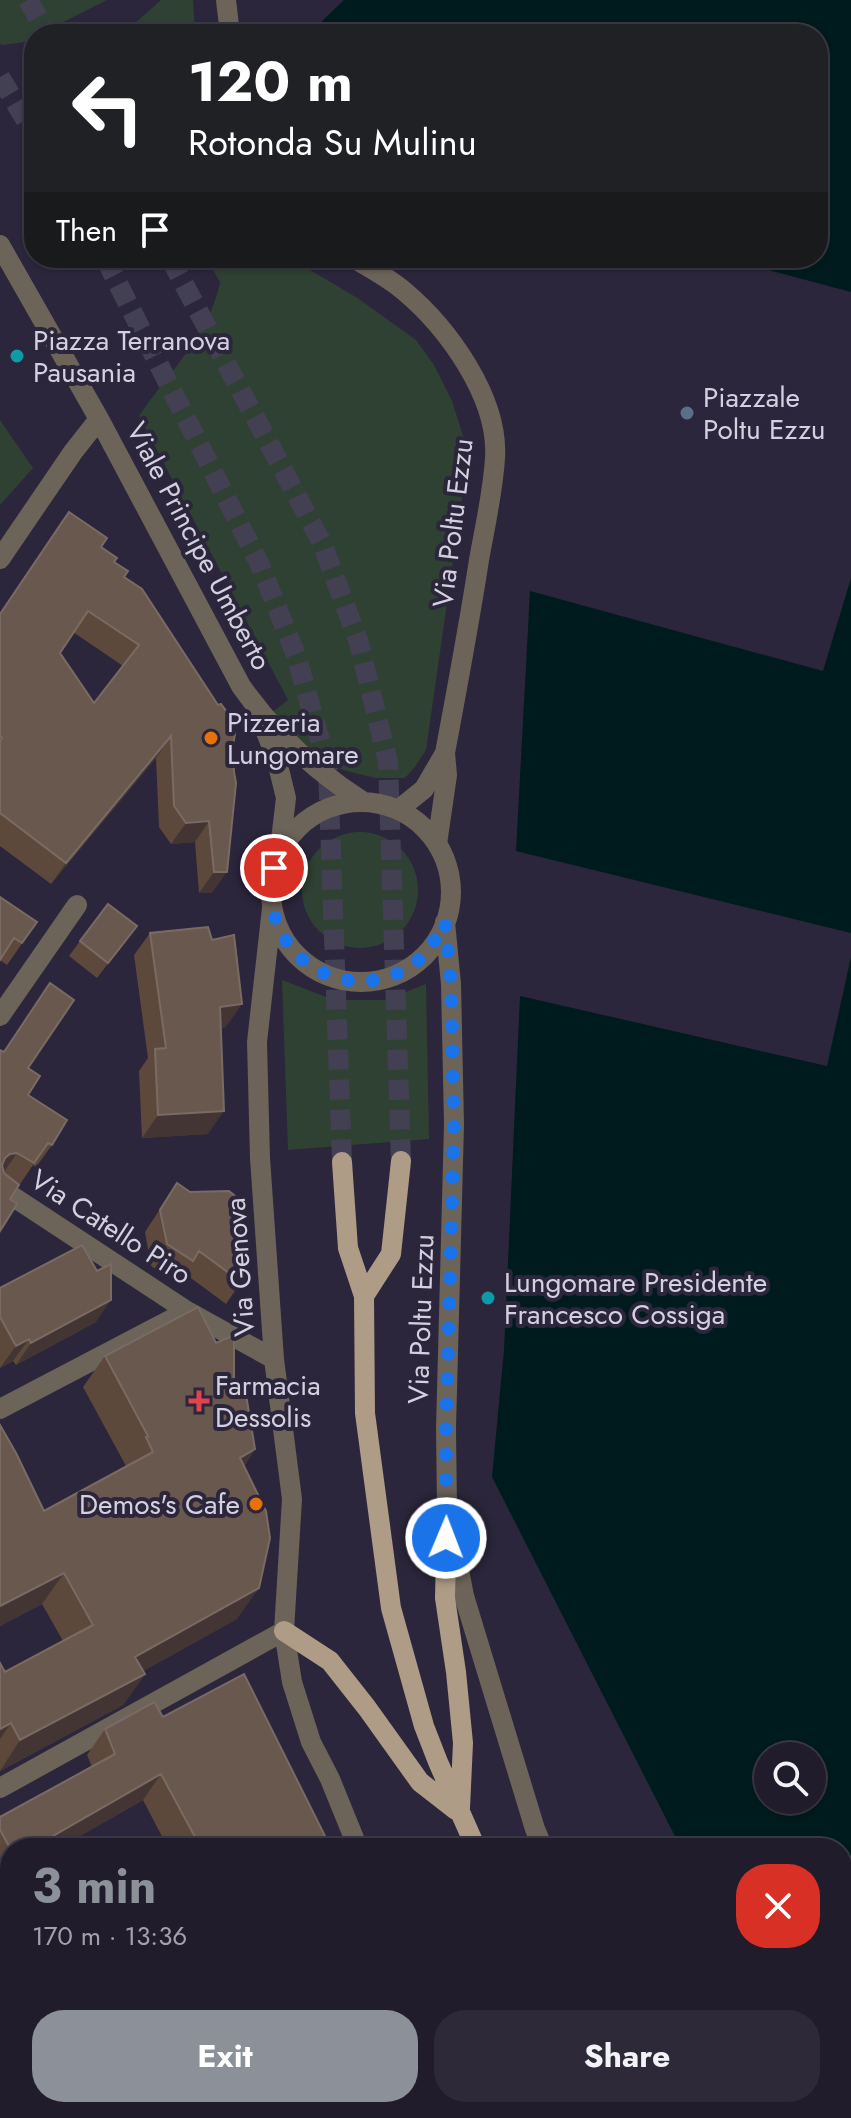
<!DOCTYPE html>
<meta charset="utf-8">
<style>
:root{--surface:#201c2c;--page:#2d2938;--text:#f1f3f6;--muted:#a2a1a9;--line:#3d3a48;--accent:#8c9099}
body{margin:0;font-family:Jost,sans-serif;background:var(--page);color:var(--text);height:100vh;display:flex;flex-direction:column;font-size:30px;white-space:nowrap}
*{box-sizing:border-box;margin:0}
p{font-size:26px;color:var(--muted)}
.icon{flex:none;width:44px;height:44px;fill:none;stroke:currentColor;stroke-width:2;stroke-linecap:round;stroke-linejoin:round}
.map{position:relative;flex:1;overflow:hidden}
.sheet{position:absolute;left:0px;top:1838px;width:852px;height:280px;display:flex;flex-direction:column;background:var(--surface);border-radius:32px 32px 0 0;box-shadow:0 2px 6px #0004,0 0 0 2px var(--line)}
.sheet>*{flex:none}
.top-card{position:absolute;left:24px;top:24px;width:804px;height:244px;border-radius:32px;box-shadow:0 2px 6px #0004,0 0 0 2px var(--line);background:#202124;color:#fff;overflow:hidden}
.fabs{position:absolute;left:754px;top:1742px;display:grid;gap:16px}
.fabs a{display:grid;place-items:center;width:72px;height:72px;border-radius:50%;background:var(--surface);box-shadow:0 2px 6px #0004,0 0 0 2px var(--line);font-size:40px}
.pin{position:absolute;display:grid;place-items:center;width:68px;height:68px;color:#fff;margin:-34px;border:4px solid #fff;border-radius:50%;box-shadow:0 2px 8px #0007}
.me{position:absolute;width:88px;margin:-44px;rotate:1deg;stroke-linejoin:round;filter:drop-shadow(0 0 6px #0008)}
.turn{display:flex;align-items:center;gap:28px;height:168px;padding:0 32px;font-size:36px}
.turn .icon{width:104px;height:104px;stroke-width:2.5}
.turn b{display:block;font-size:56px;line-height:68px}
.then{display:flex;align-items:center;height:76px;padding:0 32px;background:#0003;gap:16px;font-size:30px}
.round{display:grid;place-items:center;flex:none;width:84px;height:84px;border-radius:32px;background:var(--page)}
.head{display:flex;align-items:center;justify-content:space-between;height:136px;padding:0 32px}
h1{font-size:48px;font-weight:700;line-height:60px;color:var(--accent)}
.button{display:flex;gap:16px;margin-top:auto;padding:16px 32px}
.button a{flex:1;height:92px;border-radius:32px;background:var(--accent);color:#fff;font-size:32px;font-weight:700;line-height:92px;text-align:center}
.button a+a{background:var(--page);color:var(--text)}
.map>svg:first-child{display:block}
</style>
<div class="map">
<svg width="851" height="2118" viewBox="0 0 851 2118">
<rect width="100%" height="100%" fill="#2b263b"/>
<!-- green -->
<path fill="#2f4133" d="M0,0H107L40,34H34V37L25,42L2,45L0,44Z
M161,0H193L195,34H123Z
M206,258H290L359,299L416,340L434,365L452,401L464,439V484L426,750L415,767L405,778H375L343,770L308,751L271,713L288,700L139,416C168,373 210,334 220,282Z
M0,420L33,468L0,505Z
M302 890a58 58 0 1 1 116 0a58 58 0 1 1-116 0Z
M282,980L334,1000H385L426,984L429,1139L288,1150Z"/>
<!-- water -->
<path fill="#001b1d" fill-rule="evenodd" d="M344,0H851V292L724,258H818V34H316L318,25Z
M851,578V933L516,851L530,591L823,671Z
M851,957V2118H818L813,2108H842V1848H681L492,1477L504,1350L520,996L827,1066ZM812,1756V1800H768V1756Z"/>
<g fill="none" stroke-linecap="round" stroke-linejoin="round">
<!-- major-tunnel -->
<path stroke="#444054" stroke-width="20" stroke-dasharray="20 10" stroke-linecap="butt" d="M28,0L47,34
M0,77L34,134
M105,258L260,565L296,655L328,769L342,1162
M170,258L322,543L359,643L388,762L401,1161"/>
<!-- minor -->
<path stroke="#6c6359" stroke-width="20" d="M226,0L230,34
M0,245L99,419L241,686C274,733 314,770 362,801
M353,258C370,268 389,278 404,291C448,328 499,398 495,458C493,492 485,526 479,560C469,625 457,689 445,753L447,775L437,844
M0,559L73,452L99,419
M261,720L276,757L286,798L280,848
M271 892a90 90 0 1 1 180 0a90 90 0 1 1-180 0Z
M398,810L424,789L445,753
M272,908L257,1042L260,1158L274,1359L292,1499L284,1631L292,1682L311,1742L330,1779L358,1848
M445,922L451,984L454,1124L446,1429L447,1508L464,1596L535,1829L543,1848
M0,1016L77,905
M0,1188L187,1311L274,1359
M0,1409L187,1311
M0,1788L284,1631
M516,2108L523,2118
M691,2108L700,2118"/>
<!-- major -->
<path stroke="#ae9c86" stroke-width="20" d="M342,1162L348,1248L364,1296L365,1413L391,1608L424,1726L438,1762L476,1848
M364,1296L391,1254L401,1161
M447,1508L445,1598L456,1672L463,1743L460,1808
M284,1631L330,1661L367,1708L420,1782L456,1810
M611,2108L618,2118"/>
</g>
<!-- wall -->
<path fill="#5c493b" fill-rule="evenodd" d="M101,547L115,562L124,577L233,745L212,893H199L195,842L171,844L159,827L156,758L51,884L0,846V613ZM73,632L123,666L94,703L60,653Z
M0,897L37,922L7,965L0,960Z
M137,926L97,978L69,956L80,941Z
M150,933L226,1027L221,1028L208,1134L142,1138L139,1071L148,1058L134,955Z
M0,1050L28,1068V1095L52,1145L36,1167L33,1165L10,1199L0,1231Z
M177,1183L241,1282L226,1304L184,1273L178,1283L151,1266L145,1232Z
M0,1288L96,1322L16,1365L13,1361L0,1368Z
M105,1356L234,1387L255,1449L244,1466L237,1619L143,1671L145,1674L123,1705L0,1771V1663L5,1672L63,1641L42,1604L0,1626V1425L44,1511L126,1466L83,1387Z
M163,1717L331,1848H168L143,1800L59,1848H10V1876L0,1882V1817L92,1767L87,1755L105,1729Z
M0,2032L10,2108L73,2118H0Z
M132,2108H225L233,2118H141Z
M292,2108H384L386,2110L415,2118H299Z"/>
<!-- shaded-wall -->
<path fill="#433534" d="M171,736L156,758L51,884L66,863Z
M209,821L195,842L171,844L186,823Z
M214,872H227L212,893H199Z
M242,1004L226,1027L204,1030L220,1007Z
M224,1111L208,1134L142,1138L158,1115Z
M17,1153L2,1175L0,1166L5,1158L10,1154Z
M111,1300L96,1322L16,1365L31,1343Z
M29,1339L13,1361L0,1368L16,1346Z
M255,1449L234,1480L240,1458Z
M64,1573L42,1604L0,1626V1606Z
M259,1588L237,1619L113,1688L135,1657Z
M145,1674L123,1705L0,1771L20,1740Z
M11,1723L0,1739V1729Z
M161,1774L143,1800L59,1848H32Z
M10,1865V1876L0,1882V1879Z"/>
<!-- building -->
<path fill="#69584d" stroke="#796b64" stroke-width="2" fill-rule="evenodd" d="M69,512L107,538L101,547L117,558L114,562L128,571L124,577L142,589L218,705L221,704L229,715L235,734L233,745L234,772L236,783L227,872H214L209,821L186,823L174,806L171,736L66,863L0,813V742L2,738L0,736V614ZM88,611L139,645L94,703L60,653Z
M0,897L37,922L22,943L14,938L0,960Z
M108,904L137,926L108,963L80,941Z
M208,927L212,940L234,935L242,1004L220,1007L224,1111L158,1115L155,1049L166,1048L150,933Z
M50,983L74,1000L28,1068L40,1076L28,1095L67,1120L52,1145L48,1143L34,1163L17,1153L10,1154L5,1158L2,1165L4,1173L19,1185L10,1199L17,1204L0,1231V1050L4,1052Z
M177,1183L190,1192L229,1191L239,1199L241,1282L199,1251L193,1261L167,1244L160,1210Z
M82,1245L97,1271L111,1264V1300L31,1343L29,1339L16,1346L0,1317V1288Z
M198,1307L216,1343L234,1335V1387L244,1382L255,1449L240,1458L266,1511L270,1538L259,1588L135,1657L145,1674L20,1740L11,1723L0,1729V1663L5,1672L93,1625L64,1573L0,1606V1425L16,1453L44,1511L153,1452L146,1437L148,1436L105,1356Z
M244,1674L331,1848H201L161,1774L32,1848H10L0,1830V1817L115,1754L105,1729L154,1702L163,1717Z
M10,2022V2108H63L73,2118H18L0,2099V2032Z
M172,2108H225L233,2118H180Z
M329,2108H384L386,2110L389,2108H407L415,2118H337Z"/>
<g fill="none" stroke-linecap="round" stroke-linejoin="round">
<!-- route -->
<path stroke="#1a73e8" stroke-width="14" stroke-dasharray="0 25.2" d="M274,868C271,886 270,905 277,923C297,977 363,998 411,966C427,955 436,939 445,922L451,984L454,1124L446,1429V1538"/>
</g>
<!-- markers -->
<g fill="#0f9aa8" stroke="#2b263b" stroke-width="3">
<circle cx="17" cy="356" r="8"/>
<circle cx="488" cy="1298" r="8"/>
</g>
<circle fill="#5c6f8a" stroke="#2b263b" stroke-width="3" cx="687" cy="413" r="8"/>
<g fill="#e8710a" stroke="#2b263b" stroke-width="3">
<circle cx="211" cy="738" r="8"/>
<circle cx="256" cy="1504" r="8"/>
</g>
<path fill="#e0444e" stroke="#2b263b" stroke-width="3" d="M195 1389h8v8h8v8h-8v8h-8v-8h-8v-8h8z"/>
<g text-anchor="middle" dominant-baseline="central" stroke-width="8" stroke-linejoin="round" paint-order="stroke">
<!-- poi labels -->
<g font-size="28" fill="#d3d1df" stroke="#2b263b" text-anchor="start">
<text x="33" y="340">Piazza Terranova<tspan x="33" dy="32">Pausania</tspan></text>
<text x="703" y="397">Piazzale<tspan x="703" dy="32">Poltu Ezzu</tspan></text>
<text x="227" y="722">Pizzeria<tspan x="227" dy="32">Lungomare</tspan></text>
<text x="504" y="1282">Lungomare Presidente<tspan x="504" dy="32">Francesco Cossiga</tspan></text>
<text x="215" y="1385">Farmacia<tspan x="215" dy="32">Dessolis</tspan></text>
<text x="240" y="1504" text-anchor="end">Demos's Cafe</text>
</g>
<!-- street labels -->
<g font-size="28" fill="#d3d1df" stroke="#2b263b">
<text transform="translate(453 523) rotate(-83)">Via Poltu Ezzu</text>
<text transform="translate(199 546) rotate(62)">Viale Principe Umberto</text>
<text transform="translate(111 1227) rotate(33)">Via Catello Piro</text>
<text transform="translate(240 1267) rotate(-94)">Via Genova</text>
<text transform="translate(421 1319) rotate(-88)">Via Poltu Ezzu</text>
</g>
</g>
</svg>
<div class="fabs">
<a><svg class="icon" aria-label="search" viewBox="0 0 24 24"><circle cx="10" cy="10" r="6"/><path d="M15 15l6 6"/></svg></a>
</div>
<div class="pin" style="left:274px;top:868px;background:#d93025"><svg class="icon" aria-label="arrive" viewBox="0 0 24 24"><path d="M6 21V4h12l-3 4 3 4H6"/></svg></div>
<svg class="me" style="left:446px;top:1538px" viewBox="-20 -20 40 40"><circle r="17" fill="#1a73e8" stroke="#fff" stroke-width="3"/><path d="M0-11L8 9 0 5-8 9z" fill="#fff"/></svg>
<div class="top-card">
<div class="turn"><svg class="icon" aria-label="left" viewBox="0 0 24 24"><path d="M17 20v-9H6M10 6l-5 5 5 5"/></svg><div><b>120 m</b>Rotonda Su Mulinu</div></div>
<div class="then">Then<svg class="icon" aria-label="arrive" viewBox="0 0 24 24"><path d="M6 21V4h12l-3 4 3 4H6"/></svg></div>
</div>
<section class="sheet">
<div class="head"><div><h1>3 min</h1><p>170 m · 13:36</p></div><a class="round" style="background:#d93025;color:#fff"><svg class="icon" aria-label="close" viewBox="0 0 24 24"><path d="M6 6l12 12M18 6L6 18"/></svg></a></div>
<div class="button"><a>Exit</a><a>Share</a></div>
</section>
</div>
